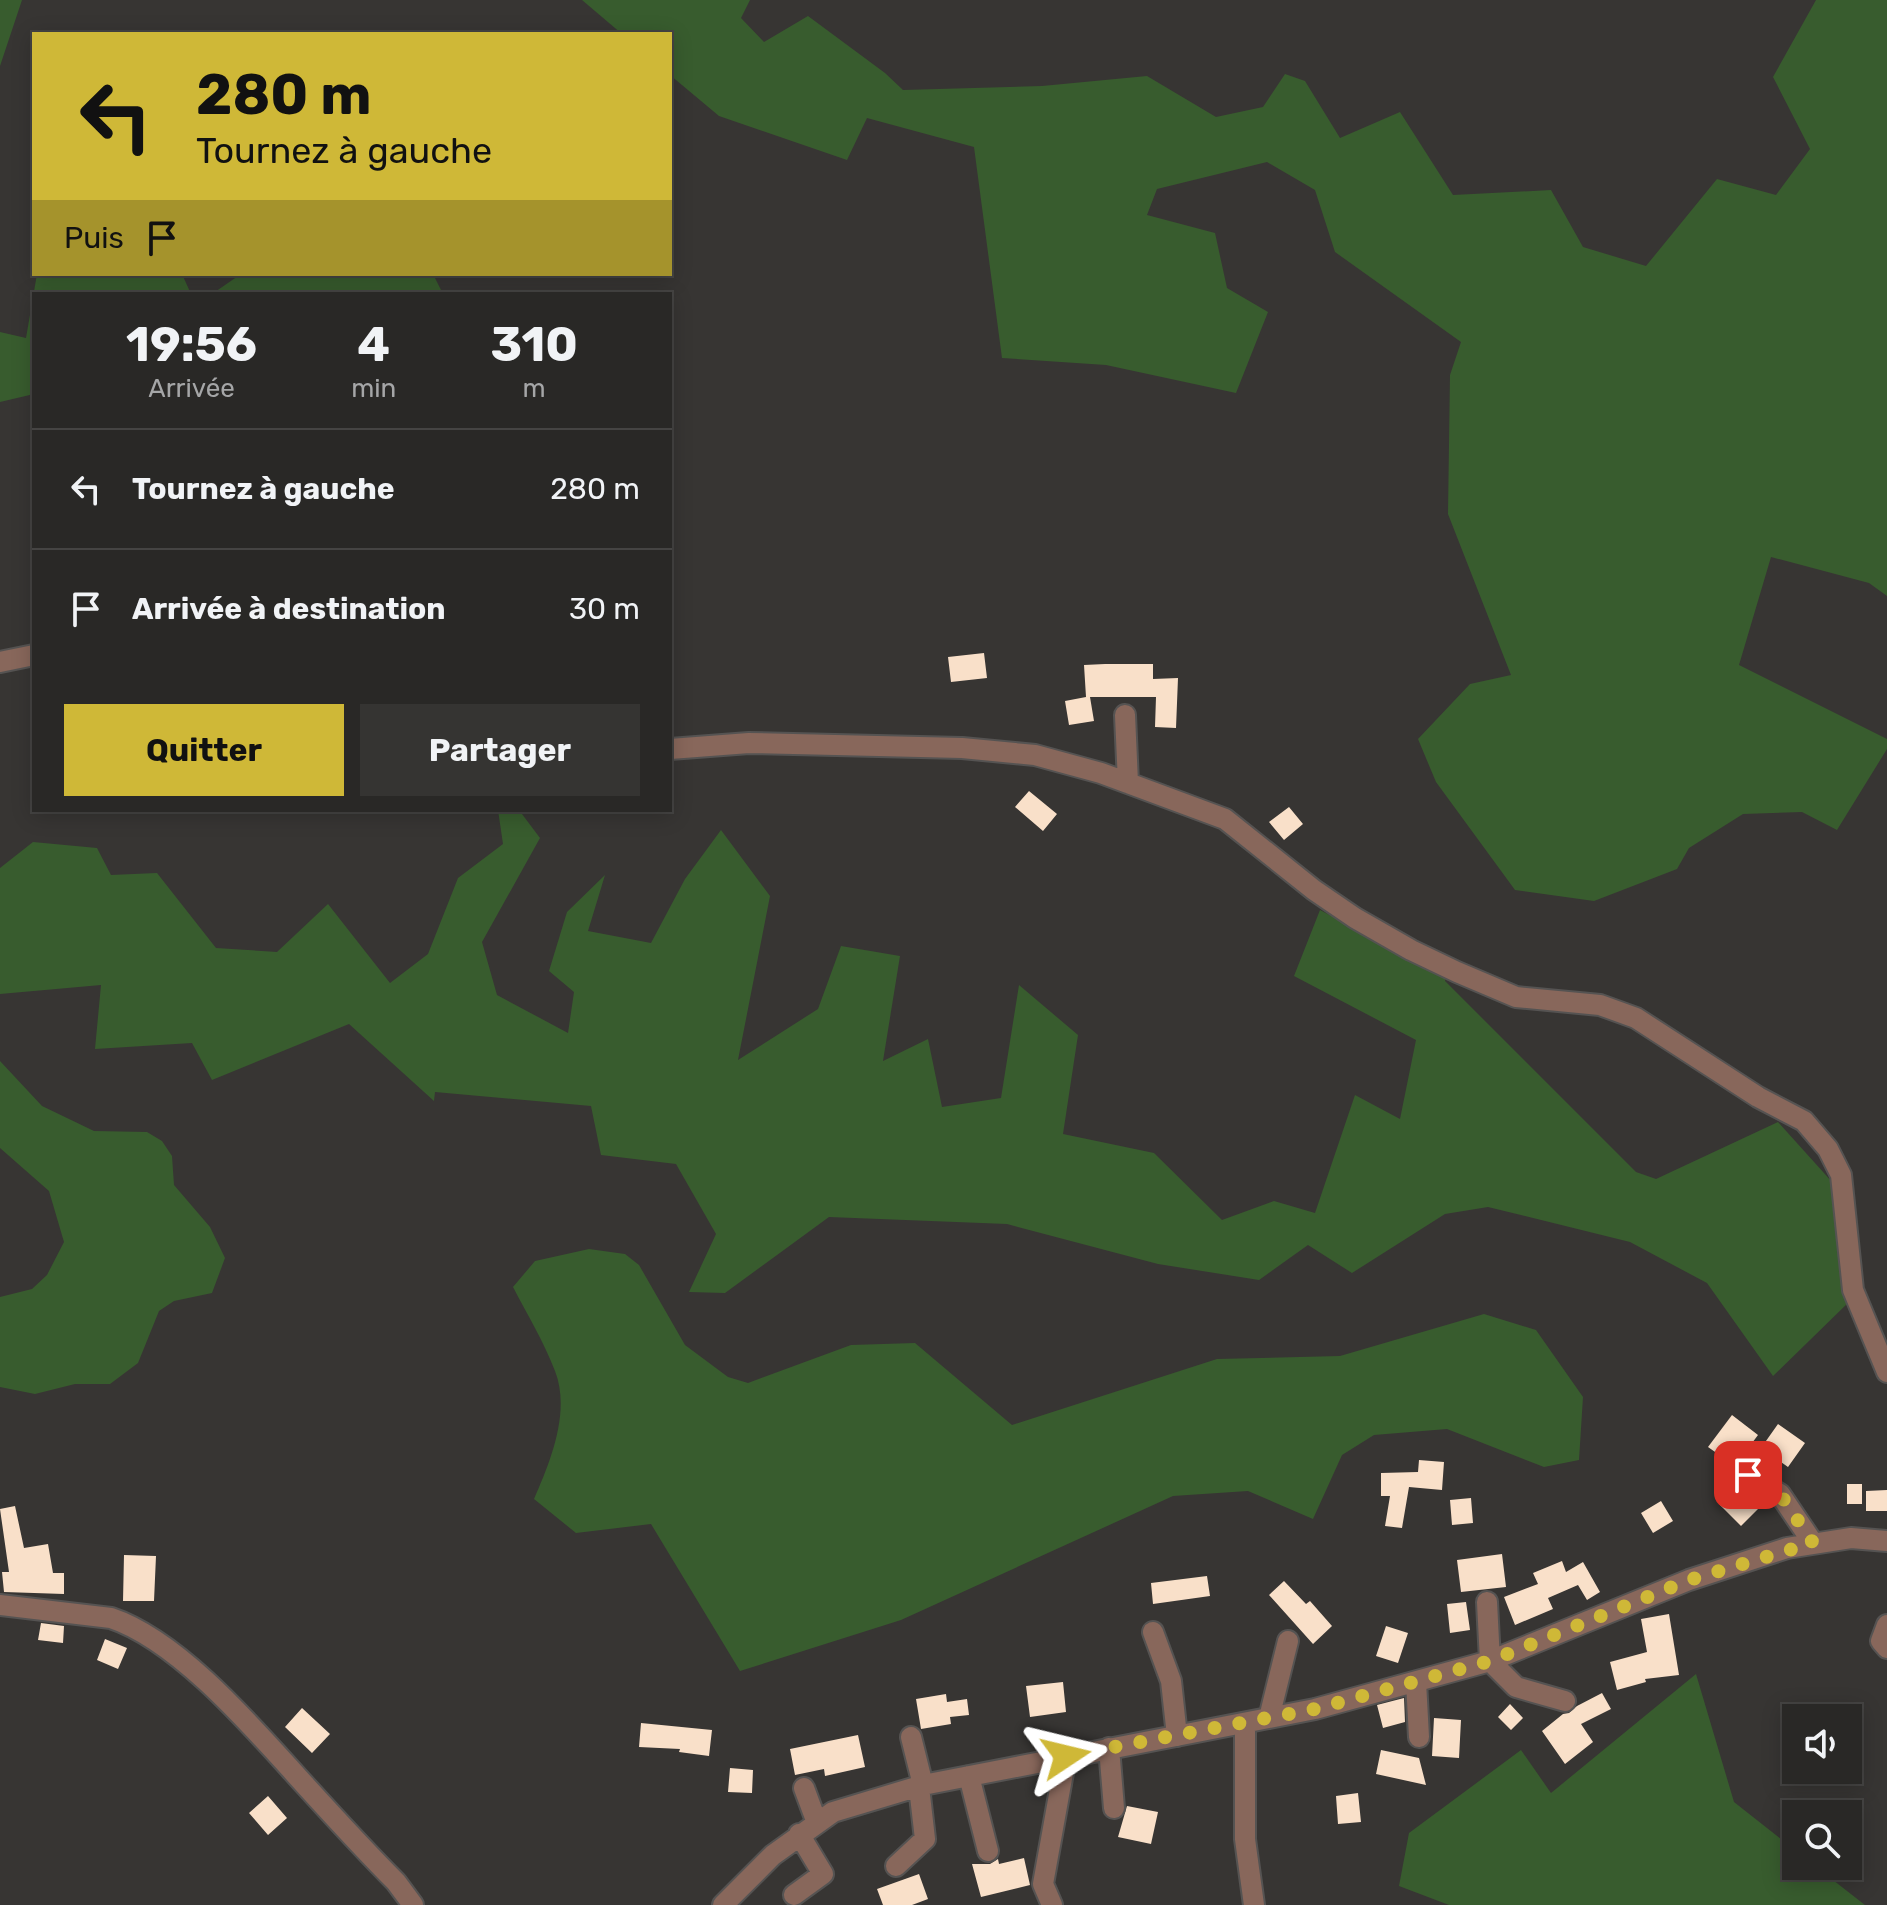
<!DOCTYPE html>
<html lang="fr">
<meta charset="utf-8">
<style>
:root{--surface:#292826;--page:#353432;--text:#f1f3f6;--muted:#a5a6a7;--line:#454443;--accent:#cfb837}
body{margin:0;font-family:Rubik,sans-serif;background:var(--page);color:var(--text);height:100vh;display:flex;flex-direction:column;font-size:30px;white-space:nowrap}
*{box-sizing:border-box;margin:0}
p{font-size:26px;color:var(--muted)}
.icon{flex:none;width:44px;height:44px;fill:none;stroke:currentColor;stroke-width:2;stroke-linecap:round;stroke-linejoin:round}
.map{position:relative;flex:1;overflow:hidden}
.sheet{position:absolute;left:32px;top:292px;width:640px;height:520px;display:flex;flex-direction:column;background:var(--surface);border-radius:0px;box-shadow:0 4px 20px #0003,0 0 0 2px var(--line)}
.sheet>*{flex:none}
.top-card{position:absolute;left:32px;top:32px;width:640px;height:244px;border-radius:0px;box-shadow:0 4px 20px #0003,0 0 0 2px var(--line);background:#cfb837;color:#111;overflow:hidden}
.controls{position:absolute;left:1782px;top:1704px;display:grid;gap:16px}
.controls a{display:grid;place-items:center;width:80px;height:80px;border-radius:0px;background:var(--surface);box-shadow:0 4px 20px #0003,0 0 0 2px var(--line);font-size:40px}
.pin{position:absolute;display:grid;place-items:center;width:68px;height:68px;color:#fff;margin:-34px;border-radius:16px;box-shadow:0 4px 12px #0006}
.me{position:absolute;width:88px;margin:-44px;rotate:80deg;stroke-linejoin:round;filter:drop-shadow(0 0 6px #0008)}
.turn{display:flex;align-items:center;gap:28px;height:168px;padding:0 32px;font-size:36px}
.turn .icon{width:104px;height:104px;stroke-width:2.5}
.turn b{display:block;font-size:56px;line-height:68px}
.then{display:flex;align-items:center;height:76px;padding:0 32px;background:#0003;gap:16px;font-size:30px}
.eta{display:flex;justify-content:space-evenly;align-items:center;height:136px;text-align:center}
.eta b{font-size:48px;font-weight:700;line-height:56px}
.button{display:flex;gap:16px;margin-top:auto;padding:16px 32px}
.button a{flex:1;height:92px;border-radius:0px;background:var(--accent);color:#111;font-size:32px;font-weight:700;line-height:92px;text-align:center}
.button a+a{background:var(--page);color:var(--text)}
ul{padding:0;list-style:none}
li{display:flex;align-items:center;gap:24px;height:120px;padding:0 32px;border-top:2px solid var(--line)}
li div{flex:1}
li b{display:block;font-size:30px}
li em{font-style:normal}
.map>svg:first-child{display:block}
</style>
<div class="map">
<svg width="1887" height="1905" viewBox="0 0 1887 1905">
<rect width="100%" height="100%" fill="#373533"/>
<!-- green -->
<path fill="#385c2e" d="M0,0H22L0,66Z
M582,0H750L741,18L764,42L808,16L885,73L903,90L1042,86L1147,76L1216,117L1263,107L1285,74L1305,81L1340,138L1400,112L1453,195L1551,190L1583,247L1646,266L1717,179L1776,195L1810,149L1773,77L1816,0H1887V596L1869,583L1771,557L1739,665L1887,739V749L1837,830L1802,812L1743,814L1689,848L1677,869L1594,901L1515,890L1436,782L1418,739L1470,684L1511,675L1448,514L1450,375L1461,342L1335,252L1315,190L1267,162L1157,189L1147,215L1215,233L1227,288L1268,312L1236,393L1106,365L1002,358L974,147L867,118L847,160L719,116L670,75V34H622Z
M37,274H117L121,276L124,274H182L191,294H34V394L0,402V332L26,338Z
M241,274H433L443,294H212Z
M498,810H519L540,838L482,942L497,995L568,1033L574,992L549,971L567,912L605,875L588,931L651,943L685,879L721,830L770,896L738,1060L818,1009L841,946L900,956L883,1061L928,1039L942,1107L1001,1098L1019,985L1078,1035L1063,1134L1154,1153L1222,1220L1274,1201L1315,1213L1355,1095L1400,1119L1416,1040L1294,976L1320,910L1446,975L1445,981L1636,1172L1656,1179L1778,1122L1833,1183L1851,1300L1773,1376L1707,1283L1630,1242L1488,1207L1445,1214L1352,1273L1308,1245L1259,1280L1158,1264L1007,1224L829,1217L725,1293L689,1292L716,1234L676,1164L601,1155L591,1106L435,1092L434,1101L349,1024L212,1080L192,1043L95,1049L101,985L0,994V868L33,842L97,848L111,875L157,873L216,948L277,952L328,904L390,983L428,954L458,878L503,844Z
M0,1061L42,1106L94,1131L147,1132L162,1141L172,1156L174,1185L210,1227L225,1258L212,1293L174,1301L159,1311L138,1363L110,1384H75L35,1394L0,1387V1297L32,1289L47,1275L64,1242L49,1191L0,1148Z
M589,1249L625,1254L639,1265L685,1345L728,1377L748,1383L851,1345L915,1343L1012,1425L1217,1359L1340,1356L1484,1314L1536,1330L1583,1397L1579,1460L1544,1467L1447,1429L1374,1435L1342,1455L1313,1519L1248,1491L1173,1496L901,1620L740,1671L651,1524L576,1533L534,1499C550,1462 571,1412 555,1371C544,1342 527,1314 513,1287L535,1261Z
M1696,1674L1734,1802L1796,1851V1866H1815L1865,1905H1449L1399,1886L1409,1833L1521,1750L1551,1793Z"/>
<!-- building -->
<path fill="#f9e0c9" d="M984,653L987,678L951,682L948,657Z
M1105,664H1153V679L1178,678L1176,728L1155,727L1156,697H1090L1094,721L1069,725L1065,701L1086,697L1084,665Z
M1029,791L1057,814L1043,831L1015,807Z
M1289,807L1303,824L1284,840L1269,822Z
M1732,1415L1758,1435L1735,1466L1708,1447Z
M1778,1424L1805,1443L1788,1467L1761,1448Z
M1419,1460L1444,1462L1442,1490L1409,1487L1402,1528L1385,1526L1390,1496H1381V1473L1418,1472Z
M1739,1484L1762,1505L1741,1526L1720,1505Z
M1847,1484H1862V1504H1847Z
M1887,1490V1511H1866V1491Z
M1471,1498L1473,1523L1452,1525L1450,1500Z
M1661,1501L1673,1521L1653,1533L1641,1513Z
M15,1506L24,1548L48,1544L53,1573H64V1594L4,1592L2,1572H9L0,1509Z
M1502,1554L1506,1587L1461,1592L1457,1560Z
M124,1555L156,1556L154,1601H123Z
M1562,1561L1566,1572L1583,1562L1600,1592L1587,1600L1578,1585L1548,1598L1553,1609L1515,1625L1504,1597L1538,1584L1533,1573Z
M1207,1576L1210,1596L1153,1604L1151,1583Z
M1284,1581L1306,1604L1310,1601L1332,1626L1313,1644L1269,1595Z
M1466,1602L1470,1630L1450,1633L1447,1604Z
M1669,1614L1679,1675L1645,1679L1646,1682L1617,1690L1610,1662L1647,1652L1641,1619Z
M41,1623L64,1626L63,1643L38,1640Z
M1386,1626L1408,1633L1398,1663L1376,1656Z
M105,1639L127,1648L118,1669L97,1660Z
M1063,1682L1066,1712L1030,1717L1026,1686Z
M1602,1693L1611,1709L1581,1724L1593,1742L1565,1764L1542,1731L1563,1714L1569,1713L1577,1706Z
M946,1694L947,1702L967,1699L969,1715L950,1717L951,1724L921,1729L916,1699Z
M1404,1698L1405,1722L1383,1728L1377,1705Z
M1510,1704L1523,1718L1511,1730L1498,1717Z
M302,1708L330,1734L312,1753L285,1727Z
M1434,1718L1461,1720L1459,1758L1432,1756Z
M641,1723L712,1730L709,1756L679,1752L680,1749L639,1747Z
M858,1735L865,1767L825,1776L824,1769L795,1775L790,1749Z
M1381,1750L1419,1758L1426,1785L1376,1774Z
M730,1768L753,1770L752,1793L728,1792Z
M1358,1793L1361,1822L1338,1824L1336,1796Z
M268,1796L287,1818L268,1835L249,1813Z
M1127,1806L1158,1812L1151,1844L1118,1837Z
M1024,1858L1030,1885L981,1897L972,1864H990L998,1859L999,1864Z
M919,1874L928,1899L912,1905H883L877,1889Z"/>
<g fill="none" stroke-linecap="round" stroke-linejoin="round">
<!-- minor casing -->
<g stroke="#555352" stroke-width="24">
<path id="minor" d="M0,662L34,655
M1125,715L1128,783
M670,749L749,743L962,748L1035,755L1101,773L1225,819L1314,890L1355,918L1411,950L1457,972L1516,997L1600,1005L1636,1018L1758,1097L1804,1121L1828,1149L1841,1175L1853,1290L1887,1372
M1748,1475L1780,1494L1813,1543
M1487,1602L1490,1661L1516,1687L1565,1701
M0,1605L111,1618C180,1641 255,1730 304,1784C334,1817 364,1850 396,1882L413,1905
M1887,1625L1881,1641L1887,1648
M1153,1632L1171,1681L1177,1736
M1416,1682L1419,1737
M1269,1718L1288,1641
M1245,1723V1839L1254,1905
M911,1737L923,1785
M1109,1748L1114,1808
M969,1776L988,1851
M804,1788L817,1823
M896,1866L925,1839L919,1787
M794,1895L823,1874L799,1834
M723,1905L773,1855L833,1812L923,1785L1315,1709L1490,1661L1689,1580L1787,1548L1851,1538L1887,1541
M1052,1905L1043,1884L1066,1756"/>
</g>
<!-- minor -->
<use href="#minor" stroke="#88675b" stroke-width="20"/>
</g>
<g fill="none" stroke-linecap="round" stroke-linejoin="round">
<!-- route -->
<path stroke="#cfb837" stroke-width="14" stroke-dasharray="0 25.2" d="M1066,1756L1315,1709L1490,1661L1689,1580L1813,1543L1780,1494L1748,1475"/>
</g>
</svg>
<div class="controls">
<a><svg class="icon" aria-label="sound" viewBox="0 0 24 24"><path d="M4 9h4l5-4v14l-5-4H4zM17 9q2 3 0 6"/></svg></a>
<a><svg class="icon" aria-label="search" viewBox="0 0 24 24"><circle cx="10" cy="10" r="6"/><path d="M15 15l6 6"/></svg></a>
</div>
<div class="pin" style="left:1748px;top:1475px;background:#d93025"><svg class="icon" aria-label="arrive" viewBox="0 0 24 24"><path d="M6 21V4h12l-3 4 3 4H6"/></svg></div>
<svg class="me" style="left:1066px;top:1756px" viewBox="-20 -20 40 40"><path d="M0-17L14 15 0 8-14 15z" fill="#cfb837" stroke="#fff" stroke-width="4"/></svg>
<div class="top-card">
<div class="turn"><svg class="icon" aria-label="left" viewBox="0 0 24 24"><path d="M17 20v-9H6M10 6l-5 5 5 5"/></svg><div><b>280 m</b>Tournez à gauche</div></div>
<div class="then">Puis<svg class="icon" aria-label="arrive" viewBox="0 0 24 24"><path d="M6 21V4h12l-3 4 3 4H6"/></svg></div>
</div>
<section class="sheet">
<div class="eta">
<div><b>19:56</b><p>Arrivée</p></div>
<div><b>4</b><p>min</p></div>
<div><b>310</b><p>m</p></div>
</div>
<ul>
<li><svg class="icon" aria-label="left" viewBox="0 0 24 24"><path d="M17 20v-9H6M10 6l-5 5 5 5"/></svg><div><b>Tournez à gauche</b></div><em>280 m</em></li>
<li><svg class="icon" aria-label="arrive" viewBox="0 0 24 24"><path d="M6 21V4h12l-3 4 3 4H6"/></svg><div><b>Arrivée à destination</b></div><em>30 m</em></li>
</ul>
<div class="button"><a>Quitter</a><a>Partager</a></div>
</section>
</div>
